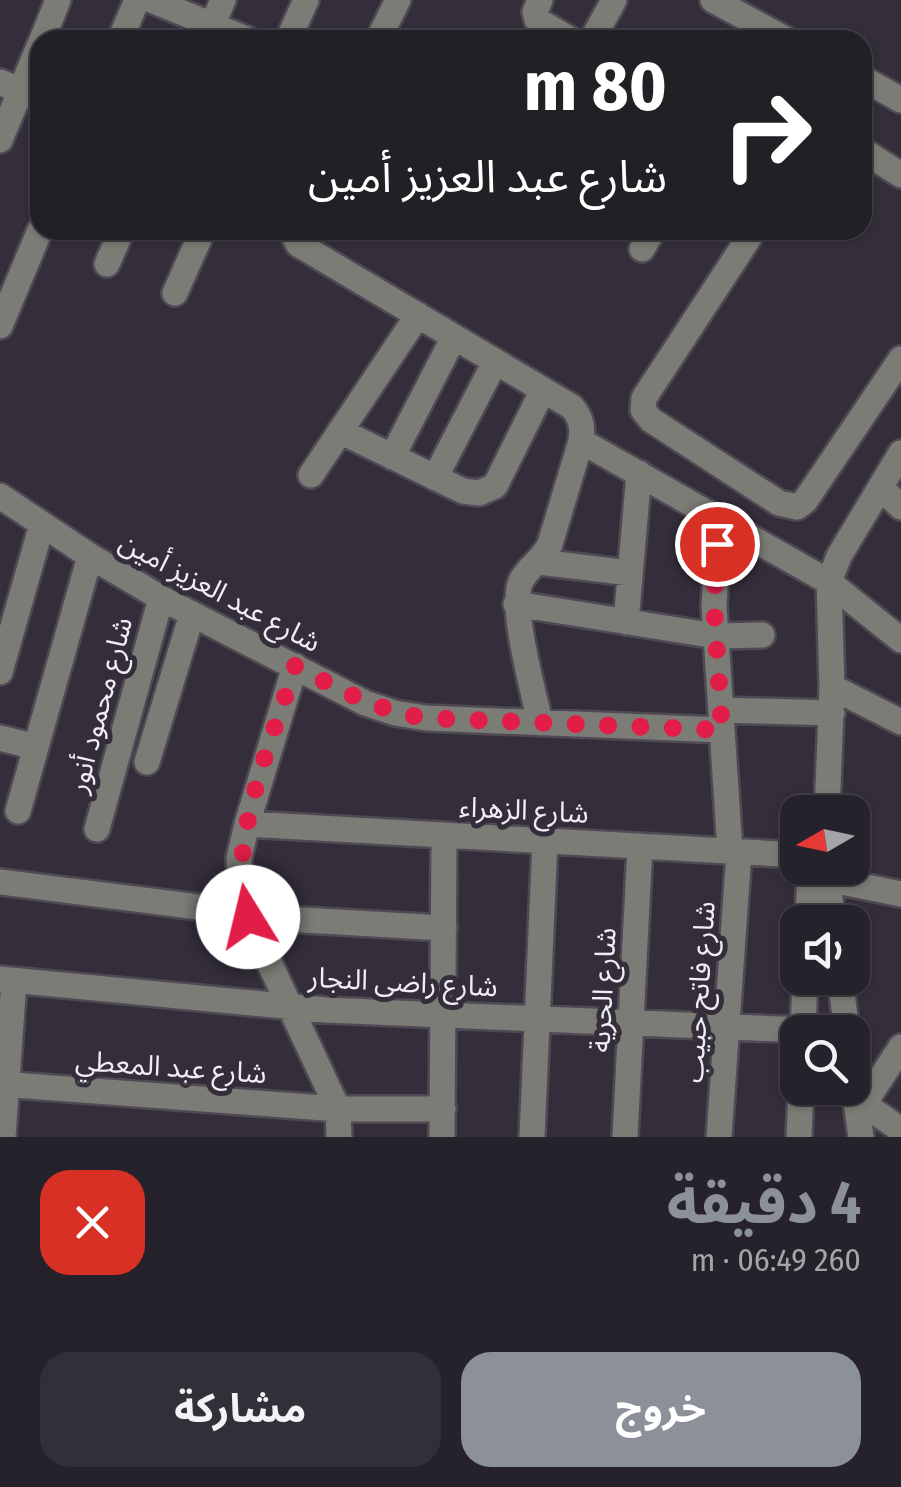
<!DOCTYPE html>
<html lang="ar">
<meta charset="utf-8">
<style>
:root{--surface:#26222c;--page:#322f38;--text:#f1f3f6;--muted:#a4a4a9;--line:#423f48;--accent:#8c9099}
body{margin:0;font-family:"Fira Sans Condensed","Noto Sans Arabic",sans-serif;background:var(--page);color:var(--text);direction:rtl;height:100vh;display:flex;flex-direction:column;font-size:38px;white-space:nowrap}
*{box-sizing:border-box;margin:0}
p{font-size:32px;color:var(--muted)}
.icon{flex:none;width:55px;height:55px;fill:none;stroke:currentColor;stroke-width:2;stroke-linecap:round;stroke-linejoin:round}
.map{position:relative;height:1137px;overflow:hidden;direction:ltr}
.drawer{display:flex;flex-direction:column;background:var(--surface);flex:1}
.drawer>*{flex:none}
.hud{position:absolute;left:30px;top:30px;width:842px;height:210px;border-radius:30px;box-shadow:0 2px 8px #0004,0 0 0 2px var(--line);direction:rtl;background:#202124;color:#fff;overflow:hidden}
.needle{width:65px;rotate:261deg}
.controls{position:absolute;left:780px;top:795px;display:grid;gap:20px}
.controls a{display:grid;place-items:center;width:90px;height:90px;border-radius:20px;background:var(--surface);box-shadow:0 2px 8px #0004,0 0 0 2px var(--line);font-size:50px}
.pin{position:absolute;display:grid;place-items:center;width:85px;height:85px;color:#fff;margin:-42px;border:5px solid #fff;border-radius:50%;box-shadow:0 2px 10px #0007}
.me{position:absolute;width:110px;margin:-55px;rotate:351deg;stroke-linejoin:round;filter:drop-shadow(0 0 8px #0008)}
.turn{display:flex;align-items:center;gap:35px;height:210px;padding:0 40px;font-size:45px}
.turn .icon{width:130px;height:130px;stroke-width:2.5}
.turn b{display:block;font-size:70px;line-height:85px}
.round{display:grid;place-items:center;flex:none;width:105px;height:105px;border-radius:30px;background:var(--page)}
.headline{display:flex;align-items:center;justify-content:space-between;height:170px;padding:0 40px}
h1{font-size:60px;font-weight:700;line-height:75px;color:var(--accent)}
.primary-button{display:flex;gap:20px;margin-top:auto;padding:20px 40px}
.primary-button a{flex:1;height:115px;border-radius:30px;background:var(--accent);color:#fff;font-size:40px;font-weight:700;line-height:115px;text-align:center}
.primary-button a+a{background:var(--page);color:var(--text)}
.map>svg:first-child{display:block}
</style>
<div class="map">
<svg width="901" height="1137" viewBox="0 0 901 1137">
<rect width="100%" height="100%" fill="#332e3a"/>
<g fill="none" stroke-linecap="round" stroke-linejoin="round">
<!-- minor casing -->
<g stroke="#4e4954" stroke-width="30">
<path id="minor" d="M151,0L249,40
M540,0L535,12L537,20L571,40
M713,0L787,40
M42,40L58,0
M120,40L137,0
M206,40L223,0
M288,40L306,0
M378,40L398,0
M592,40L614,0
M862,78L901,100
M0,82L40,100
M0,140L40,44
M862,150L901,175
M291,230L298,244L572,407C581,418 583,426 581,441L550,544C544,559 528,567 521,581C509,606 534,692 540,723
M754,230L644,398L643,410L651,420L779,503L797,507L805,501L901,359
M642,249L653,230
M107,264L122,230
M175,293L203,230
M0,326L40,230
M340,431L463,491L479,493L495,486L543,390
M581,441L829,582L901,640
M392,457L454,337
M311,475L418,315
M435,478L495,362
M881,488L901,507
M0,496L90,556L161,598L365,703L395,713L426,718L722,730
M719,519L714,606L730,851
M539,562L630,573
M516,604L716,636L762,635
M626,622L639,473
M295,666L247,824L239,858L240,886L246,913L338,1109L339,1137
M0,672L42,524
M832,687L901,722
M721,710L832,713
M0,738L36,747
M147,762L192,614
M18,811L90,556
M827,812L832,687L829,582L839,556L901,453
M247,824L798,855
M97,829L161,598
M826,868L833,922
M827,879L901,894
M0,882L246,913
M248,917L444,928
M808,922L810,868
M840,978L847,1032
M0,979L326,1010L803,1030
M803,1032L805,978
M852,1073L861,1137
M0,1084L338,1109H443
M864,1104L901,1130
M858,1113L901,1047
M3,1137L14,981
M442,1137L444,835
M532,1137L545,841
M625,1137L640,846
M719,1137L739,852
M799,1137L801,1088"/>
</g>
<!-- minor -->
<use href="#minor" stroke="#7a7c75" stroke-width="25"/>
</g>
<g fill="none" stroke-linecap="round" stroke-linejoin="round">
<!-- route -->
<path stroke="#e11d48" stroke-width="18" stroke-dasharray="0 32.4" d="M248,917C224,849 274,735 295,666C339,689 377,711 426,718L722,730L714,606L717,544"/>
</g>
<g text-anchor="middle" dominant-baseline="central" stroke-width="10" stroke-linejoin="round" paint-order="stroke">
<!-- street labels -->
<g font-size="28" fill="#f1edf6" stroke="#332e3a">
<text transform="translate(220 592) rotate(28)">شارع عبد العزيز أمين</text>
<text transform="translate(100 705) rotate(-75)">شارع محمود أنور</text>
<text transform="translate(524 810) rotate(3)">شارع الزهراء</text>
<text transform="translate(403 982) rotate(3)">شارع راضى النجار</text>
<text transform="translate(603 990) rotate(-87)">شارع الحرية</text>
<text transform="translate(699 992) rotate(-86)">شارع فاتح حبيب</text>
<text transform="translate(171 1067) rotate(4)">شارع عبد المعطي</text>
</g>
</g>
</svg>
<div class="controls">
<a><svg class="needle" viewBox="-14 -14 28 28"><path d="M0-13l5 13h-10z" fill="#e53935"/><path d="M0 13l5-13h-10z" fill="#a4a4a9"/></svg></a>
<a><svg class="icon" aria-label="sound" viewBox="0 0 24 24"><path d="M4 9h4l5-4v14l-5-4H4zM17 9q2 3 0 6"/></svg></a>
<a><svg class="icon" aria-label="search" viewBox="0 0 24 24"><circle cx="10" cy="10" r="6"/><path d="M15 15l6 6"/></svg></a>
</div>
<div class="pin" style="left:717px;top:544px;background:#d93025"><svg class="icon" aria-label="arrive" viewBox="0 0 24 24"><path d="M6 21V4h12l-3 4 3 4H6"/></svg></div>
<svg class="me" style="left:248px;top:917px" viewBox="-20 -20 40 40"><circle r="19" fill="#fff"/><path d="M0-13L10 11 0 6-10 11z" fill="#e11d48"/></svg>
<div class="hud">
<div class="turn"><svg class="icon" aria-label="right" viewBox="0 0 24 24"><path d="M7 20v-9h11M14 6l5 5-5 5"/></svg><div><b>80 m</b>شارع عبد العزيز أمين</div></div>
</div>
</div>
<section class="drawer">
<div class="headline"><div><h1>4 دقيقة</h1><p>260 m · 06:49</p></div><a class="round" style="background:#d93025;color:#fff"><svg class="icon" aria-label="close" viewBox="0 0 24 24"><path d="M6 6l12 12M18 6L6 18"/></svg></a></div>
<div class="primary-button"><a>خروج</a><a>مشاركة</a></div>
</section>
